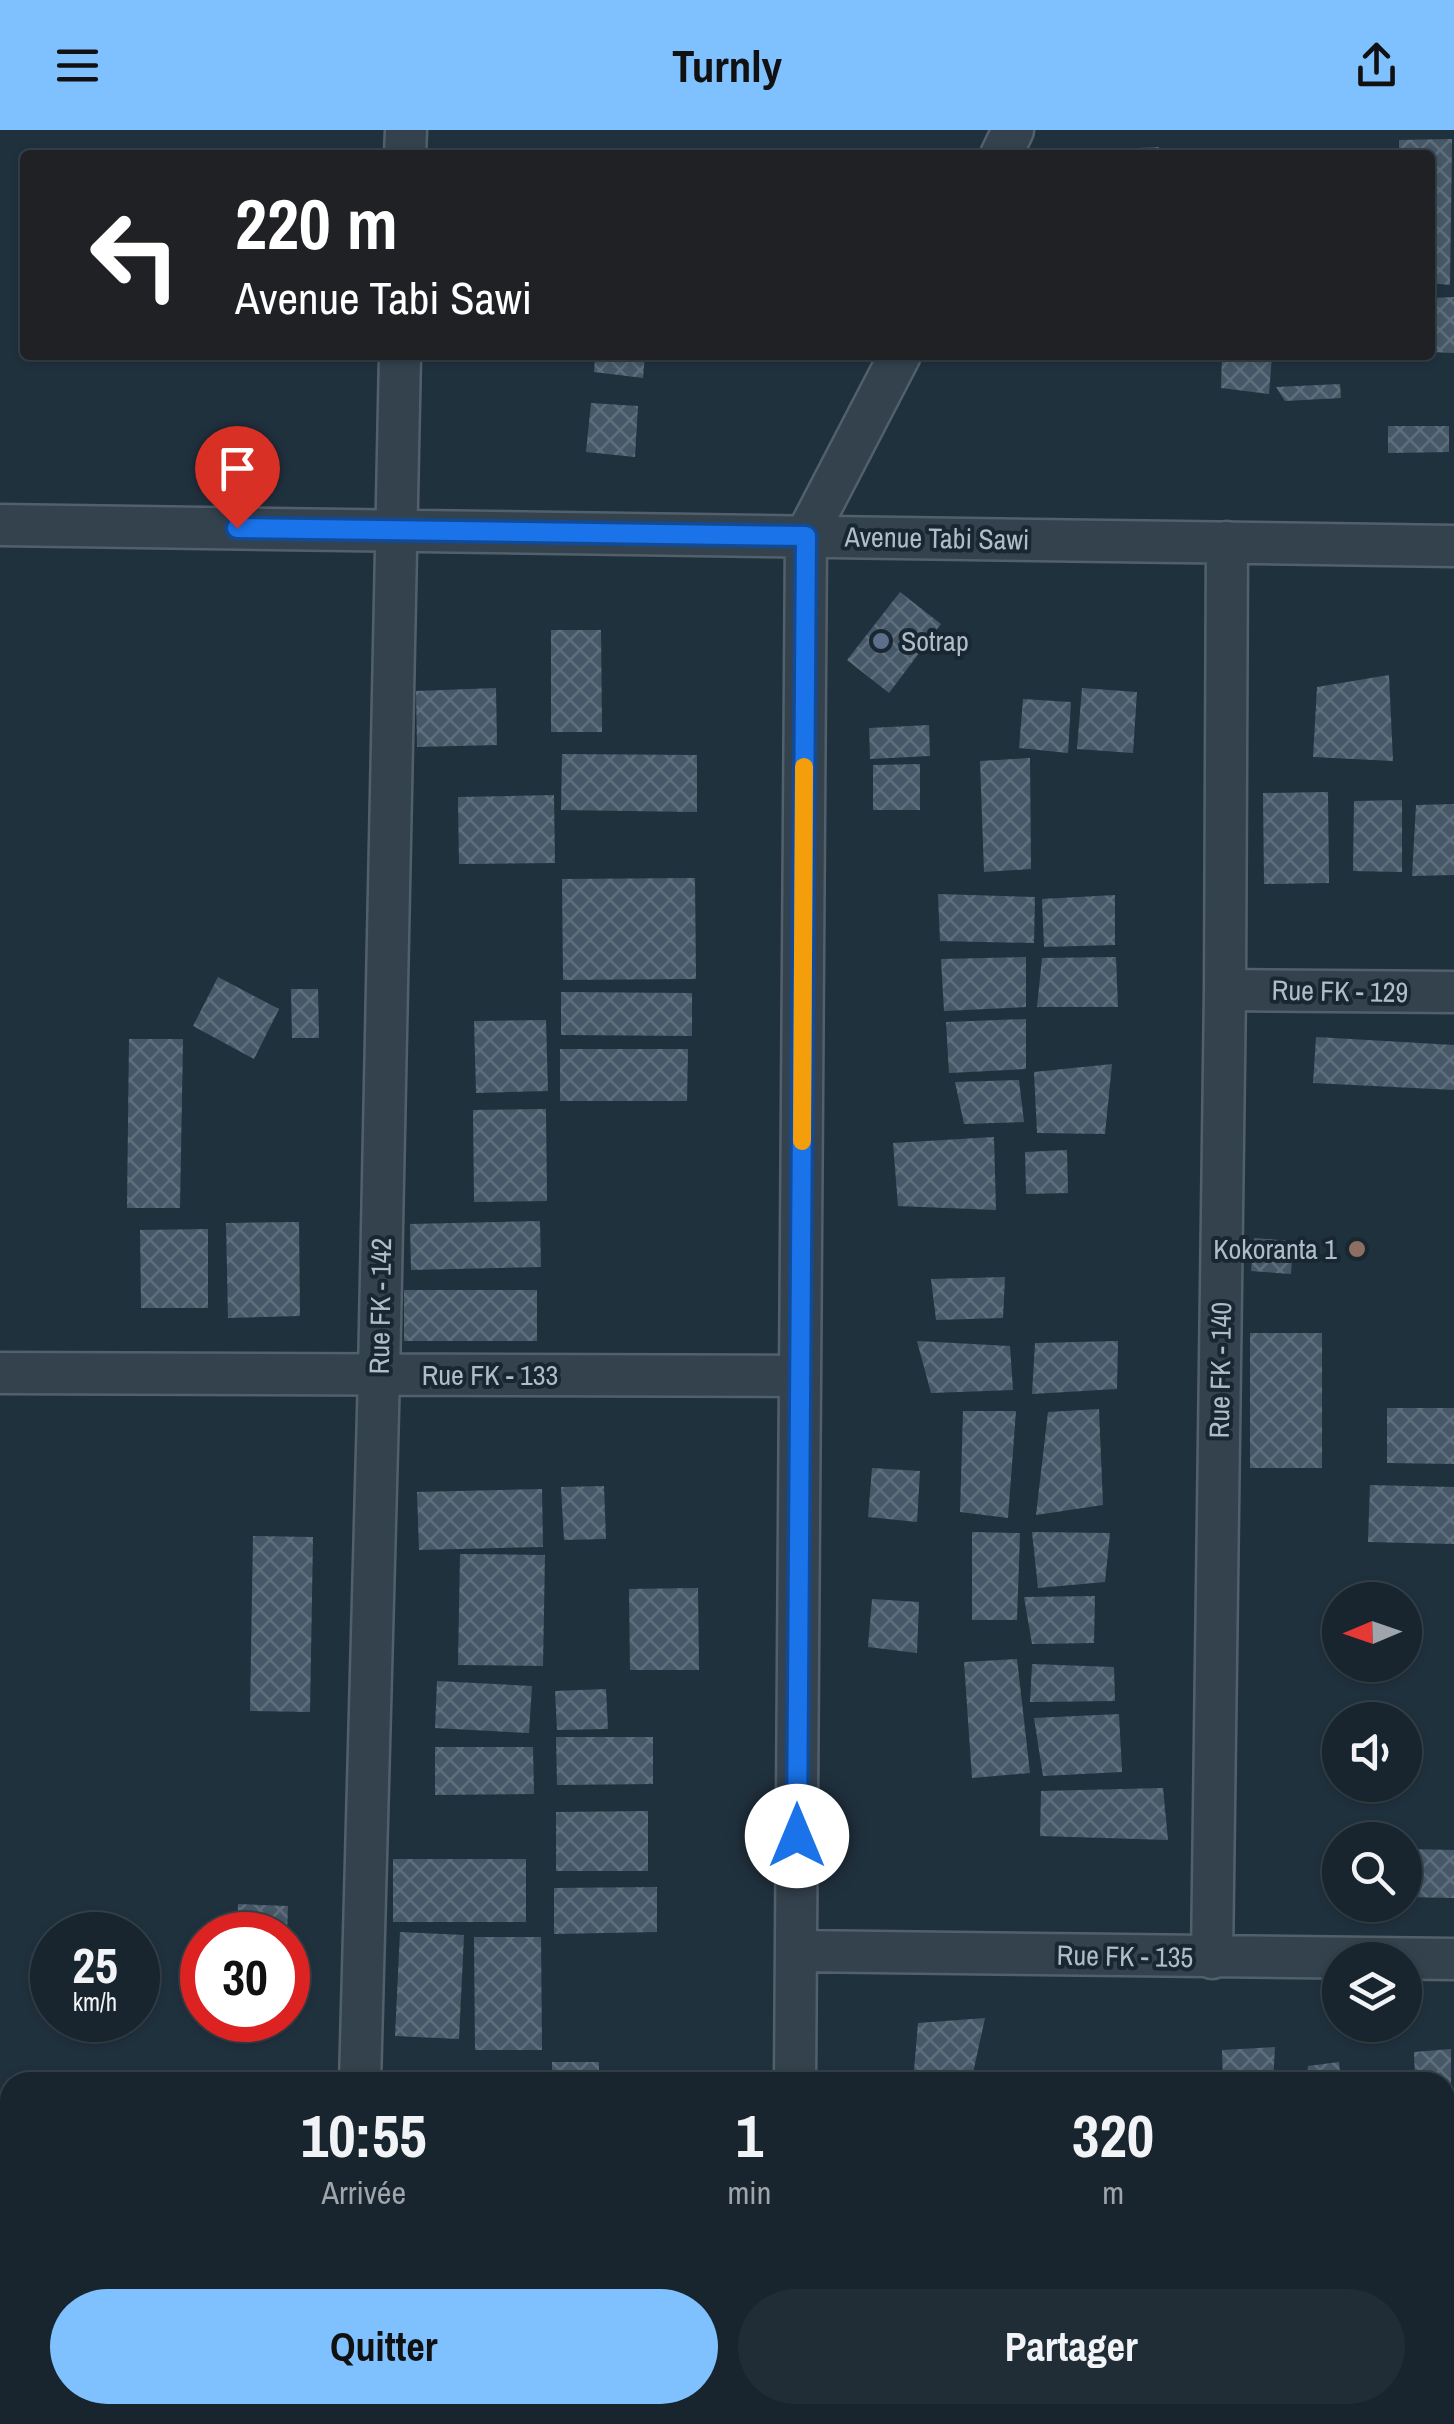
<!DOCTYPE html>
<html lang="fr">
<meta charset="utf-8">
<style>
:root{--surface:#18252e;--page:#212d36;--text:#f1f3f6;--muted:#9fa5aa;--line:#36424a;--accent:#7fc1ff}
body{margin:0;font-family:"Archivo Narrow",sans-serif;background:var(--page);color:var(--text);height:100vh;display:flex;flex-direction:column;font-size:38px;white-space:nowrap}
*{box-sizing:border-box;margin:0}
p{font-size:32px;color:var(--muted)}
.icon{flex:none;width:55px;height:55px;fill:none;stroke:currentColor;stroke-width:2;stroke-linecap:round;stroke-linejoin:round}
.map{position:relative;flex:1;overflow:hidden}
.details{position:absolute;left:0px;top:1942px;width:1455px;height:352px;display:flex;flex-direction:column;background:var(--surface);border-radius:30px 30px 0 0;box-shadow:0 2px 8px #0004,0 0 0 2px var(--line)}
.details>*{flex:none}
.hud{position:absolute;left:20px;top:20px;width:1415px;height:210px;border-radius:10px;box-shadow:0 2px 8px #0004,0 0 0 2px var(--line);background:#202124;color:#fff;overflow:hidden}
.needle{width:65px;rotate:268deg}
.tools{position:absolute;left:1322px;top:1452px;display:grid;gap:20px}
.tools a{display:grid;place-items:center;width:100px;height:100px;border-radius:50%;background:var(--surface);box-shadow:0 2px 8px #0004,0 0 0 2px var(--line);font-size:50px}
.speed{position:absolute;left:30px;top:1782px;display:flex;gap:20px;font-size:50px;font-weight:700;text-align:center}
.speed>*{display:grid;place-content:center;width:130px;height:130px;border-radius:50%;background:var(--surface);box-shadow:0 2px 8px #0004,0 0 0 2px var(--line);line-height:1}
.speed small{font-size:25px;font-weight:400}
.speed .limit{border:15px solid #d22;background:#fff;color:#111}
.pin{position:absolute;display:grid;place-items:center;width:85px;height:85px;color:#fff;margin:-102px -42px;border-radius:50% 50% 50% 0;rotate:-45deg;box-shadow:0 0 10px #0007}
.pin .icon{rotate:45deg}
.me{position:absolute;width:110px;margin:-55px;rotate:0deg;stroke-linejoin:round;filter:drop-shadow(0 0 8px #0008)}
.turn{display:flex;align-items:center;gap:35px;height:210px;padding:0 50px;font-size:45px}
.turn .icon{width:130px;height:130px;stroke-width:2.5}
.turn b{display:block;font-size:70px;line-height:85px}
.eta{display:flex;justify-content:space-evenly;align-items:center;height:170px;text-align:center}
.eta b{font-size:60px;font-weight:800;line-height:70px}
.button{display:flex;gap:20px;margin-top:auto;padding:20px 50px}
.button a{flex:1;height:115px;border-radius:60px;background:var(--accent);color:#111;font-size:40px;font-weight:800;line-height:115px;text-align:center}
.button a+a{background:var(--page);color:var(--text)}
header{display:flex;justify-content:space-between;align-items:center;height:130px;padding:0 50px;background:var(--accent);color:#111;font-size:45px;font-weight:800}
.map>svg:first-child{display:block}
</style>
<header><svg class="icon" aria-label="menu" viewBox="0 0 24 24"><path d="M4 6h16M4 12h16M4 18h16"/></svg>Turnly<svg class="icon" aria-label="share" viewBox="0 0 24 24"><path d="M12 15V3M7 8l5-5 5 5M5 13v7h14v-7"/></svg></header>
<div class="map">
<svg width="1454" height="2294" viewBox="0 0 1454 2294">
<defs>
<pattern id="building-cross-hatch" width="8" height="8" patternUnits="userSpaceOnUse" patternTransform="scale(2.5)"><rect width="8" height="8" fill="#465867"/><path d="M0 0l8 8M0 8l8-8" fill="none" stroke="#5e6e7b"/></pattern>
</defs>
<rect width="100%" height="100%" fill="#20313e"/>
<!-- building -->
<path fill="url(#building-cross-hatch)" d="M1452,9L1450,155L1430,153V25H1399V10Z
M1159,17L1158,25H1080V21Z
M1454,167V223L1430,222V168Z
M595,225H645L643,248L594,242Z
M1222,225H1272L1269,264L1221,258Z
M1340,254L1341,268L1285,271L1276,257Z
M591,273L638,276L635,327L586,322Z
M1388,296H1449V322L1388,323Z
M900,462L941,494L889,563L847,530Z
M551,500H601L602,602H551Z
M1389,545L1393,631L1313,627L1317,557Z
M496,558L497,615L417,617L416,561Z
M1082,558L1137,562L1133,623L1077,619Z
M1023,569L1071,572L1068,623L1019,618Z
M929,595L930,626L870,629L869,598Z
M562,624L697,625V682L561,680Z
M1030,628L1031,739L984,742L980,631Z
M920,634V680H873V635Z
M1328,662L1329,753L1264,754L1263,663Z
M554,665L555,733L459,734L458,667Z
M1402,670V742L1353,741L1354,671Z
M1454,674V745L1412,746L1416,675Z
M695,748L696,849L563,850L562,749Z
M938,764L1035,767L1034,813L940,811Z
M1115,765V815L1044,817L1042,769Z
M1026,827V877L944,881L941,829Z
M1116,827L1118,877H1037L1042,828Z
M218,847L279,879L254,929L193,896Z
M291,859H318L319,908H292Z
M561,862L692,863V906L561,905Z
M1026,889V939L949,943L946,892Z
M546,890L548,961L476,963L474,891Z
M1316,907L1454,915V960L1313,953Z
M129,909H183L180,1078H127Z
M560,919H688L687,971H560Z
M1112,934L1105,1004L1037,1003L1034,942Z
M1019,950L1024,992L964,994L955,952Z
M546,979L547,1071L474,1072L473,980Z
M994,1007L996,1080L898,1076L893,1013Z
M1067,1020L1068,1063L1026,1064L1025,1022Z
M540,1091L541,1137L411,1140L410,1094Z
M299,1092L300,1186L228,1188L226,1093Z
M208,1099V1178H141L140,1100Z
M1254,1108L1293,1111L1291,1144L1251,1141Z
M1005,1147L1003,1188L936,1190L931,1149Z
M404,1160H537V1211H404Z
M1250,1203H1322V1338H1250Z
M917,1211L1010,1216L1013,1260L931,1263Z
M1118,1211L1117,1259L1032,1264L1035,1213Z
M1387,1278H1454V1334L1387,1333Z
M1099,1279L1103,1375L1036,1385L1048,1282Z
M963,1281H1016L1008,1388L960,1382Z
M872,1338L920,1341L917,1392L868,1387Z
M1370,1355L1454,1357V1414L1368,1412Z
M604,1356L606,1409L564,1410L561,1357Z
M542,1359L543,1417L419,1420L417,1362Z
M972,1402L1020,1403L1017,1490H972Z
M1032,1402L1110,1403L1105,1452L1038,1458Z
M253,1406L313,1407L310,1582L250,1581Z
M460,1424L545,1425L543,1536L458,1535Z
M698,1458L699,1540H630L629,1459Z
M1095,1466L1094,1513L1032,1514L1024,1467Z
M872,1469L919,1472L917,1523L868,1517Z
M1017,1529L1030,1643L972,1648L964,1532Z
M1032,1534L1114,1537L1115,1571L1030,1572Z
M437,1551L532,1556L529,1603L435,1598Z
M606,1559L608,1599L557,1600L555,1561Z
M1119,1584L1122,1642L1043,1646L1034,1588Z
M556,1607H653V1654L557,1655Z
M435,1617H533L534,1664L435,1665Z
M1163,1658L1168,1710L1040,1706L1041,1661Z
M648,1681V1741H556V1682Z
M1405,1719L1454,1720V1768L1405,1767Z
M393,1729H526V1792H393Z
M657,1757V1802L554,1804V1758Z
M238,1774L288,1776L287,1805H237Z
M400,1802L464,1805L459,1909L395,1906Z
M474,1807H541L542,1920H475Z
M985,1888L971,1952H913L918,1893Z
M1275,1917L1273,1952H1223L1222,1920Z
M1451,1919V2012H1445V1952L1398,1951L1415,1947L1414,1922Z
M552,1932H599V1952H552Z
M1339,1932L1341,1952H1306L1308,1936Z
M1445,2028H1452L1454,2079H1445Z
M926,2285H979V2294H926Z
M1107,2285H1166V2294H1107Z"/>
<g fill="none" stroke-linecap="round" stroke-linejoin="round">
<!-- minor casing -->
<g stroke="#52606b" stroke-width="45">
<path id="minor" d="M405,25L406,0
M1001,25L1013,0
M0,395L1454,416
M1225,860L1454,862
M0,1243L800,1246
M796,1821L1454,1829
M1212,1828L1225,860L1227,412
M360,1952L379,1244L400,225
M795,1952L806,406L900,225
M0,2197H10
M1445,2197H1454
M792,2294V2285"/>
</g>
<!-- minor -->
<use href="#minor" stroke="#34424e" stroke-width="40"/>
</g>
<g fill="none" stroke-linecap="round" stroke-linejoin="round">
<!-- route casing -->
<g stroke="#114b97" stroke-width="25">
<path id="route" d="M237,398L806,406L797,1706"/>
</g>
<!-- route -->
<use href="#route" stroke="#1a73e8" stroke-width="18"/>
<!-- slow -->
<path stroke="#f59e0b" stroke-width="18" d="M802,1011L804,637"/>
</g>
<!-- markers -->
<circle fill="#5c6f8a" stroke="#192732" stroke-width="4" cx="881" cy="511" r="10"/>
<circle fill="#8d6e63" stroke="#192732" stroke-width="4" cx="1357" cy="1119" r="10"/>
<g text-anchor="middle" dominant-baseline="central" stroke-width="8" stroke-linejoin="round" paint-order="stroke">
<!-- street labels -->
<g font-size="28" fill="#b0bdc9" stroke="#192732">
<text transform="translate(937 408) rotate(1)">Avenue Tabi Sawi</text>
<text transform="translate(1340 861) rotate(1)">Rue FK - 129</text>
<text transform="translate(380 1176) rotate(-89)">Rue FK - 142</text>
<text transform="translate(1220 1240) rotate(-89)">Rue FK - 140</text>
<text x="490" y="1245">Rue FK - 133</text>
<text transform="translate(1125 1826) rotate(1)">Rue FK - 135</text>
</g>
<!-- poi labels -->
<g font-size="28" fill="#b0bdc9" stroke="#192732" text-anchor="start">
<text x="901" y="511">Sotrap</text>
<text x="1337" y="1119" text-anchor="end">Kokoranta 1</text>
</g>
</g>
</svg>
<div class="tools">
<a><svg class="needle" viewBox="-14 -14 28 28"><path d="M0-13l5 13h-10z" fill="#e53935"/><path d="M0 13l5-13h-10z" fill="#9fa5aa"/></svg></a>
<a><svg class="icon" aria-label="sound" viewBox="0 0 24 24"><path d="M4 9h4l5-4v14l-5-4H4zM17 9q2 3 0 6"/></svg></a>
<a><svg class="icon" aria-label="search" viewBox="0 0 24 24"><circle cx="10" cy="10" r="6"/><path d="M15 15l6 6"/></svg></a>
<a><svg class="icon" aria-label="layers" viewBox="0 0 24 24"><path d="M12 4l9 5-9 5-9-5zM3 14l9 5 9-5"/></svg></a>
</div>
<div class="speed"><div>25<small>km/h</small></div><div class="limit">30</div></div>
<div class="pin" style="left:237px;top:398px;background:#d93025"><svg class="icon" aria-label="arrive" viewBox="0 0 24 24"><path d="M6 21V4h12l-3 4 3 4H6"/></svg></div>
<svg class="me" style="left:797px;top:1706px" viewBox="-20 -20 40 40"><circle r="19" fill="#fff"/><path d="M0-13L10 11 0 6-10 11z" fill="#1a73e8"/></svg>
<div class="hud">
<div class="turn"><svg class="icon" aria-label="left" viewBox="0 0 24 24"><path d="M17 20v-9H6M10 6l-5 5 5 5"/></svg><div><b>220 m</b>Avenue Tabi Sawi</div></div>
</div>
<section class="details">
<div class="eta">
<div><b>10:55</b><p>Arrivée</p></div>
<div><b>1</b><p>min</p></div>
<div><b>320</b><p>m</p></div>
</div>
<div class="button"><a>Quitter</a><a>Partager</a></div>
</section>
</div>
